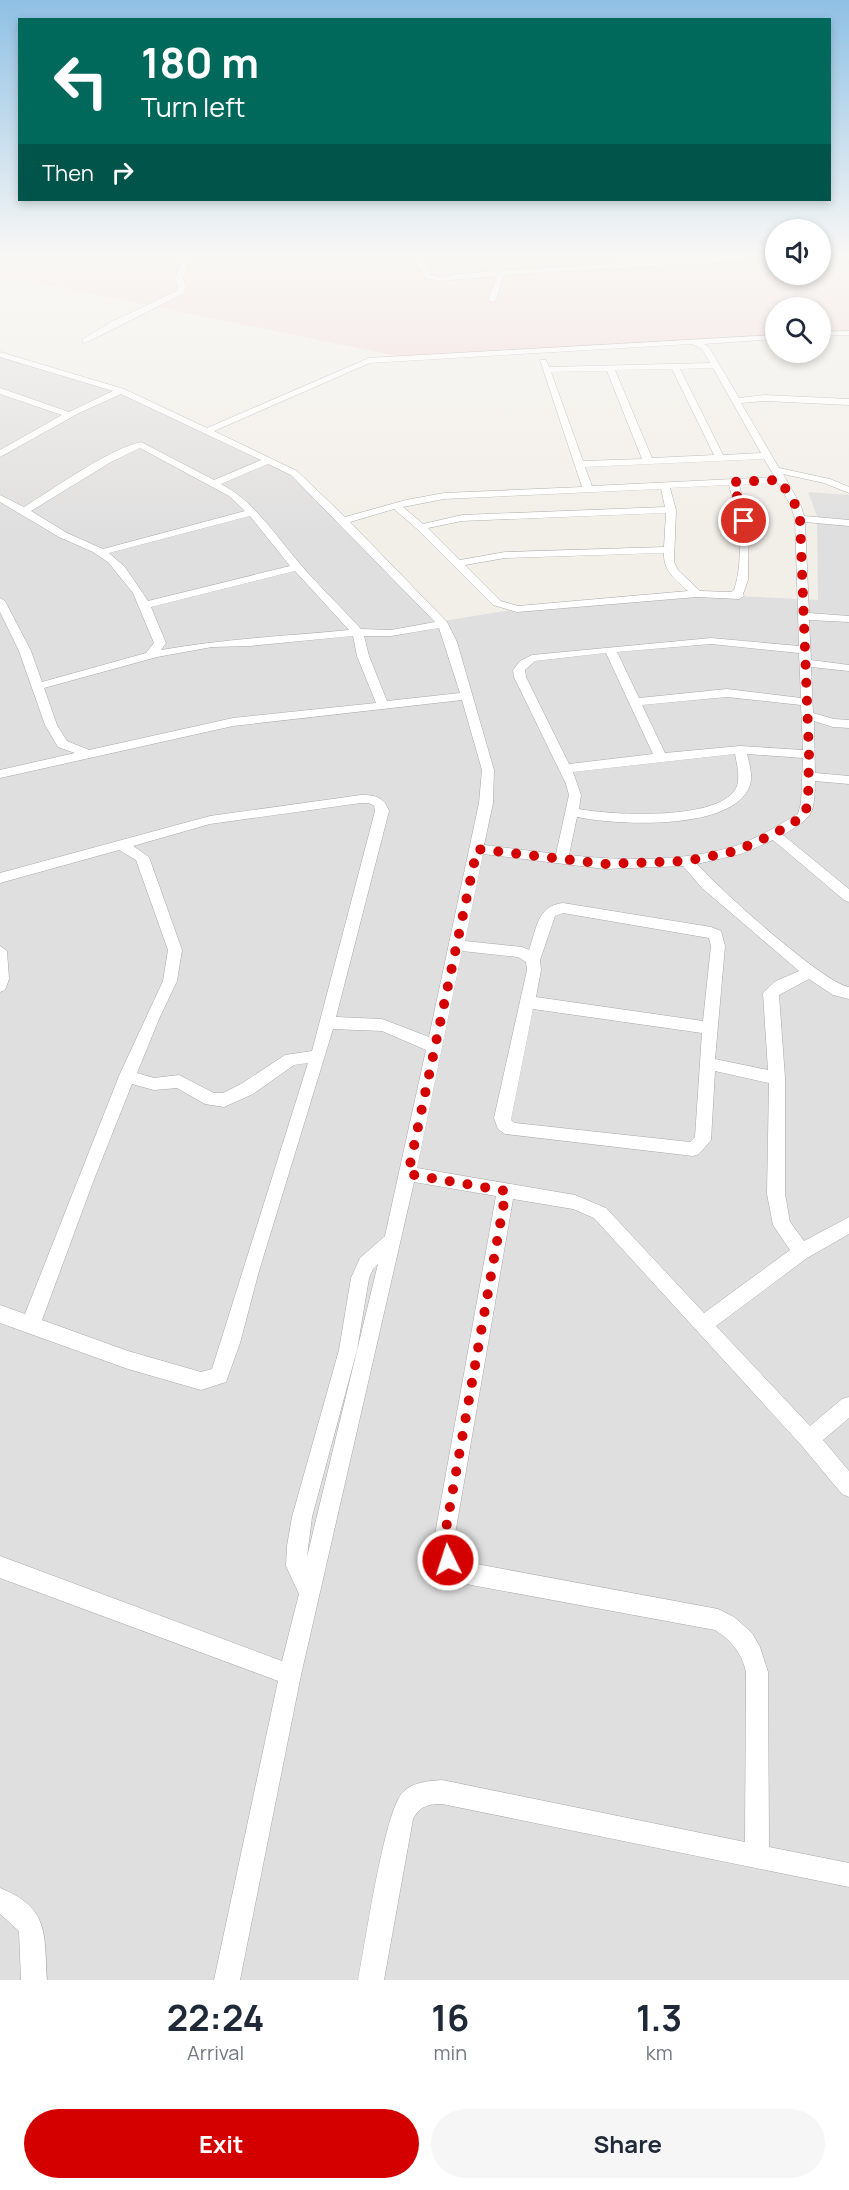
<!DOCTYPE html>
<style>
:root{--surface:#fff;--page:#f6f6f7;--text:#1f2937;--muted:#747a83;--accent:#d40000}
body{margin:0;font-family:Manrope,sans-serif;background:var(--page);color:var(--text);height:100vh;display:flex;flex-direction:column;font-size:22px;white-space:nowrap}
*{box-sizing:border-box;margin:0}
p{font-size:20px;color:var(--muted)}
.icon{flex:none;width:33px;height:33px;fill:none;stroke:currentColor;stroke-width:2;stroke-linecap:round;stroke-linejoin:round}
.map{position:relative;height:1980px;overflow:hidden}
.sheet{display:flex;flex-direction:column;background:var(--surface);flex:1}
.sheet>*{flex:none}
.banner{position:absolute;left:18px;top:18px;width:813px;height:183px;border-radius:0px;box-shadow:0 3px 9px #0003;background:#00695c;color:#fff;overflow:hidden}
.tools{position:absolute;left:765px;top:219px;display:grid;gap:12px}
.tools a{display:grid;place-items:center;width:66px;height:66px;border-radius:50%;background:var(--surface);box-shadow:0 3px 9px #0003;font-size:30px}
.pin{position:absolute;display:grid;place-items:center;width:51px;height:51px;color:#fff;margin:-26px;border:3px solid #fff;border-radius:50%;box-shadow:0 2px 6px #0007}
.me{position:absolute;width:66px;margin:-33px;rotate:356deg;stroke-linejoin:round;filter:drop-shadow(0 0 4px #0008)}
.turn{display:flex;align-items:center;gap:21px;height:126px;padding:0 24px;font-size:27px}
.turn .icon{width:78px;height:78px;stroke-width:2.5}
.turn b{display:block;font-size:42px;line-height:51px}
.then{display:flex;align-items:center;height:57px;padding:0 24px;background:#0003;gap:12px;font-size:22px}
.eta{display:flex;justify-content:space-evenly;align-items:center;height:102px;text-align:center}
.eta b{font-size:36px;font-weight:700;line-height:42px}
.action{display:flex;gap:12px;margin-top:auto;padding:12px 24px}
.action a{flex:1;height:69px;border-radius:36px;background:var(--accent);color:#fff;font-size:24px;font-weight:700;line-height:69px;text-align:center}
.action a+a{background:var(--page);color:var(--text)}
.map>svg:first-child{display:block}
</style>
<div class="map">
<svg width="849" height="1980" viewBox="0 0 849 1980">
<rect width="100%" height="100%" fill="#f2efe9"/>
<!-- residential -->
<path fill="#e0dfdf" d="M0,355L120,393L291,471L443,621L517,609L697,594L818,600L817,516L808,492L849,495V1980H0Z"/>
<!-- commercial -->
<path fill="#f2dad9" d="M0,255H775L776,274H820L821,255H849V330L821,332L820,308H776L775,335L402,357L0,275Z"/>
<g fill="none" stroke-linecap="round" stroke-linejoin="round">
<!-- minor casing -->
<g stroke="#a9a9a9" stroke-width="1">
<path id="minor" d="M184,255H191L183,278L186,286L183,294C169,300 89,343 83,343V339L111,322L177,291L178,286L175,278Z
M413,255H420L431,275L440,277L469,273L741,255H748L750,258L738,261L504,275L495,302H492L488,300L497,276L440,281L425,278Z
M849,331V335L820,336V332Z
M776,335V339L704,344L709,347L739,398L765,395L849,399V405L765,401L741,403L779,468L830,479L849,487V493L824,483L783,474L801,506L804,516L849,520V526L805,522L809,613L849,616V622L809,620L811,660L849,665V671L811,667L813,713L834,719L849,720V728L833,727L814,721L815,773L849,776V784L815,781C814,817 813,816 783,835L849,889V902L844,900L773,840L741,854L697,864C717,887 823,983 849,987V999L833,995L809,979L779,995L785,1078V1194L790,1222L804,1241L849,1217V1234L807,1258L716,1326L810,1426L842,1399L849,1397V1418L823,1440L849,1471V1497L842,1494L802,1446L594,1218L573,1209L513,1199L454,1540L459,1555L471,1563L718,1609L734,1617L752,1633L760,1647L768,1672L769,1847L849,1863V1887L442,1804C428,1804 420,1806 413,1819L384,1980H358C365,1946 384,1811 403,1792C413,1782 429,1781 442,1780L745,1842L746,1672C742,1653 731,1640 715,1630L471,1585C448,1577 437,1565 434,1540L496,1196L414,1182L301,1675L240,1980H214L278,1681L0,1578V1556L282,1661L299,1594L286,1566L287,1546L292,1517L339,1350L351,1278L360,1258L385,1236L426,1050L382,1031L333,1029L259,1271L240,1343L226,1382L201,1390L128,1369L0,1323V1305L25,1314L119,1076L163,981L168,950L136,860L119,850L0,883V873L210,816L361,795C375,795 384,797 389,811L336,1017L382,1019L429,1037L479,803L482,770L462,700L233,726L0,778V770L75,753L58,747L45,725L19,651L0,612V598L5,601L31,651L42,682L146,653L154,643L133,593L108,562L93,552L59,537L0,502V495L24,507C55,488 107,450 141,442L214,480L261,460L121,394L79,413L0,457V450L62,415L0,394V388L69,412L113,391L0,357V352L124,389L207,428L369,358ZM692,344L702,349L710,363L549,367L546,360H540L582,487L444,493L406,500L345,517L297,471L214,431L370,363ZM713,368L761,453L723,455L680,369ZM672,369L714,455L652,458L615,370ZM607,371L642,459L583,461L551,372ZM140,448L229,496L245,511L103,549L67,533L31,511L111,462ZM764,459L775,477L592,486L585,467ZM268,464L291,475L435,622L391,630L361,629C341,607 319,586 300,564C275,535 255,502 221,484ZM778,483L791,506L795,519L799,646L711,638L532,655L520,661L513,670L514,677L566,784L569,795L556,854L484,845L493,803L494,770L457,642L447,622L350,522L394,509L417,529L493,605L517,612L697,597L739,599L744,596L743,594L748,580L749,521L739,485ZM729,485C738,518 745,557 734,590L731,592L700,591L678,570L674,562L676,510L670,488ZM661,489L665,507L462,515L423,524L403,507L444,499ZM666,513L664,547L505,552L460,560L428,528L462,521ZM250,516L290,566L148,601L125,567L109,553ZM664,553C663,571 676,580 688,591L518,606L501,601L465,565L505,558ZM295,571L349,630C286,636 223,639 161,650L166,643L151,607ZM439,628L460,693L387,701L369,656L364,636H391ZM353,636L357,656L376,703L233,718L89,750L67,741L57,725L44,688L157,657L212,647L250,646ZM711,644L799,653L801,698L727,689L639,698L617,652ZM606,653L653,754L569,764L526,677L525,670L535,661ZM727,697L801,705L803,750L740,746L665,753L642,705ZM735,754C737,764 740,776 737,786C723,822 609,815 579,809L581,795L573,772ZM747,754L803,758L801,803L798,814C777,826 755,840 732,847C680,862 622,861 569,855L577,817C615,825 726,831 748,790C754,779 750,766 747,754ZM361,803H369L374,806L375,811L312,1051L285,1055L241,1084L223,1093H214L179,1075L154,1078L137,1073L159,1019L177,981L182,950L149,857L133,846L210,824ZM483,854L605,869L683,866L702,888L799,971L774,982L763,993L768,1070L715,1059L725,946L721,931L711,927L563,903C537,906 537,928 529,950L522,947L465,941ZM563,913L709,938L711,946L703,1021L536,997L541,970L540,960L555,916ZM462,951L518,957L526,962L527,970L494,1118L498,1129L505,1134L693,1156L699,1154L711,1140L715,1071L769,1083L767,1194L773,1225L790,1250L704,1313L606,1208L575,1195L417,1168ZM533,1009L702,1033L695,1137L690,1142L515,1123L511,1120ZM308,1063L212,1369L201,1372L128,1351L42,1320L93,1182L132,1084L154,1090L177,1088L205,1104L224,1107L253,1094L294,1065ZM378,1264L307,1557L312,1517L357,1350L369,1278L373,1269Z
M0,946L7,951L9,979L5,990L0,992Z
M0,1888C50,1908 44,1934 47,1980H21L19,1931L0,1914Z"/>
</g>
<!-- minor -->
<use href="#minor" fill="#fff" fill-rule="evenodd"/>
</g>
<!-- sky -->
<linearGradient id="sky" x2="0" y2="1"><stop stop-color="#8fc0e4"/><stop offset="0.48" stop-color="#f9f8f5"/><stop offset="1" stop-color="#f9f8f5" stop-opacity="0"/></linearGradient>
<rect width="849" height="533" fill="url(#sky)"/>
<g fill="none" stroke-linecap="round" stroke-linejoin="round">
<!-- route -->
<path stroke="#d40000" stroke-width="10" stroke-dasharray="0 18" d="M448,1560L444,1540L506,1191L408,1174L477,849L605,864L687,861L736,851L774,834L804,816L808,803L809,754L800,519L796,506L780,480L733,482L744,521"/>
</g>
</svg>
<div class="tools">
<a><svg class="icon" aria-label="sound" viewBox="0 0 24 24"><path d="M4 9h4l5-4v14l-5-4H4zM17 9q2 3 0 6"/></svg></a>
<a><svg class="icon" aria-label="search" viewBox="0 0 24 24"><circle cx="10" cy="10" r="6"/><path d="M15 15l6 6"/></svg></a>
</div>
<div class="pin" style="left:744px;top:521px;background:#d93025"><svg class="icon" aria-label="arrive" viewBox="0 0 24 24"><path d="M6 21V4h12l-3 4 3 4H6"/></svg></div>
<svg class="me" style="left:448px;top:1560px" viewBox="-20 -20 40 40"><circle r="17" fill="#d40000" stroke="#fff" stroke-width="3"/><path d="M0-11L8 9 0 5-8 9z" fill="#fff"/></svg>
<div class="banner">
<div class="turn"><svg class="icon" aria-label="left" viewBox="0 0 24 24"><path d="M17 20v-9H6M10 6l-5 5 5 5"/></svg><div><b>180 m</b>Turn left</div></div>
<div class="then">Then<svg class="icon" aria-label="right" viewBox="0 0 24 24"><path d="M7 20v-9h11M14 6l5 5-5 5"/></svg></div>
</div>
</div>
<section class="sheet">
<div class="eta">
<div><b>22:24</b><p>Arrival</p></div>
<div><b>16</b><p>min</p></div>
<div><b>1.3</b><p>km</p></div>
</div>
<div class="action"><a>Exit</a><a>Share</a></div>
</section>
